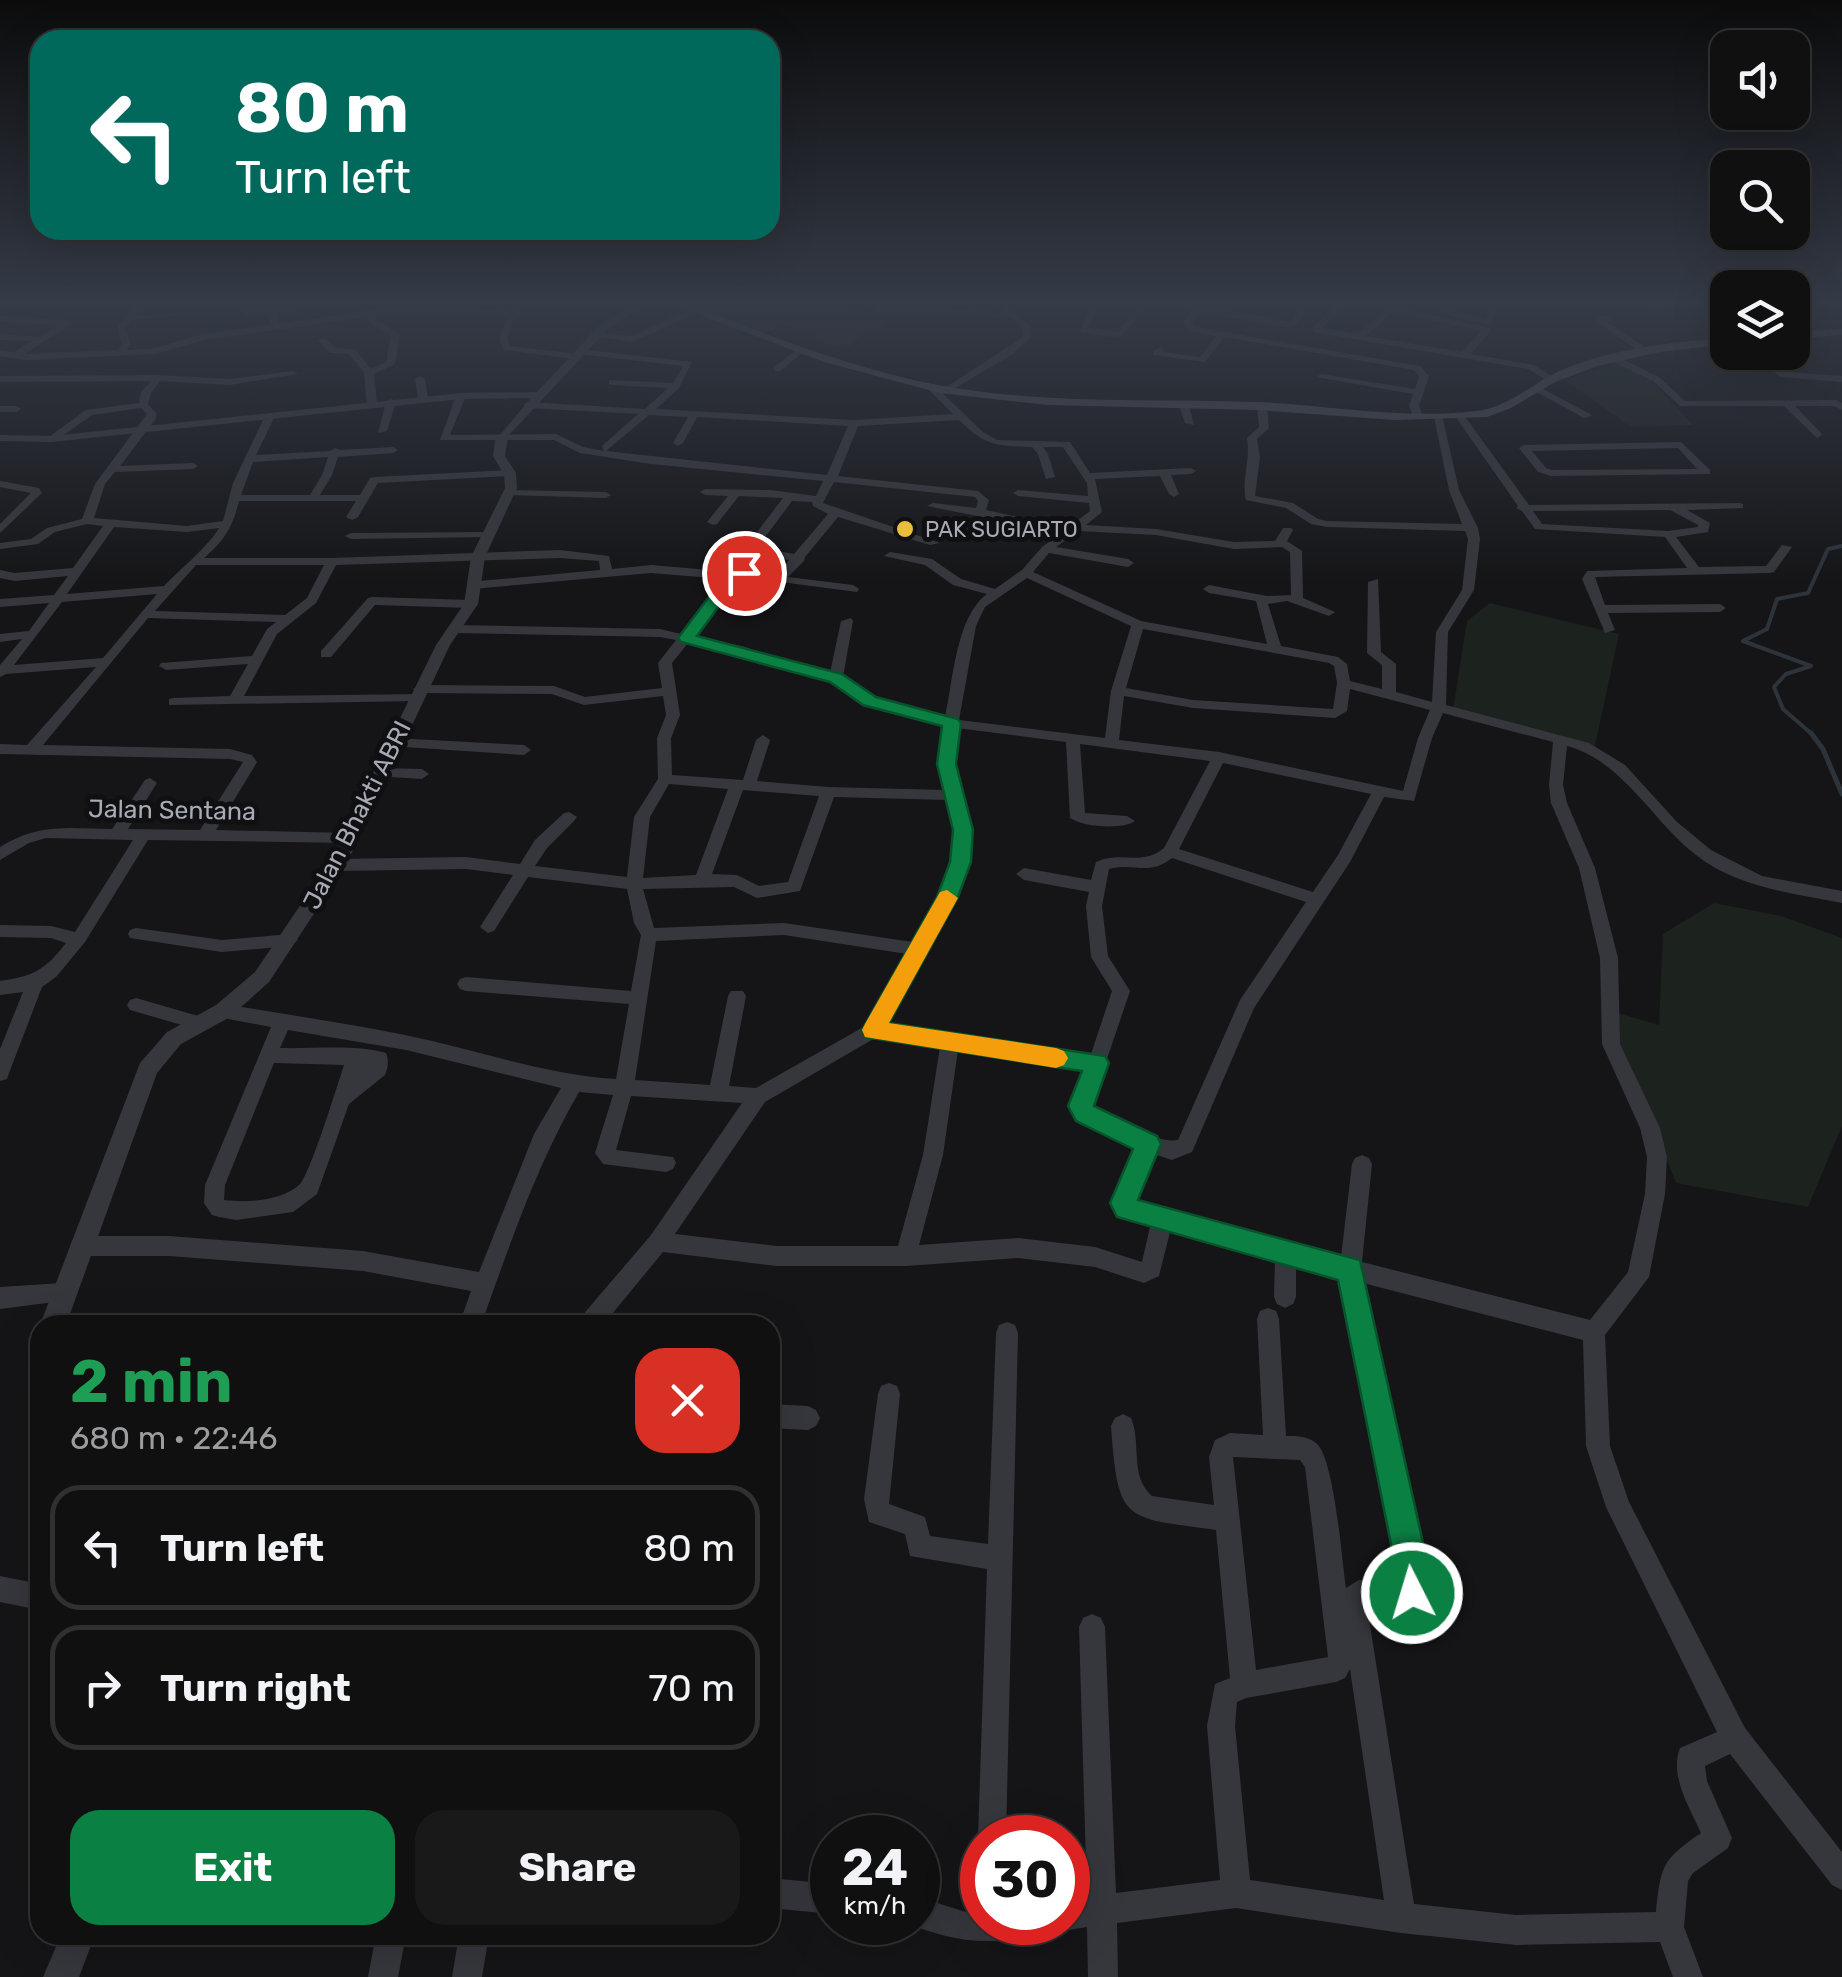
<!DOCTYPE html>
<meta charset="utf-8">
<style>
:root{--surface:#101011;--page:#19191a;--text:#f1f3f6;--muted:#9c9d9f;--line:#303031;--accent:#0b8043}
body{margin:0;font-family:Rubik,sans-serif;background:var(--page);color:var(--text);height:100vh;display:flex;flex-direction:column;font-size:38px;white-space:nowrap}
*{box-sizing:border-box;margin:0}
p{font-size:32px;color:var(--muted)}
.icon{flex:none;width:55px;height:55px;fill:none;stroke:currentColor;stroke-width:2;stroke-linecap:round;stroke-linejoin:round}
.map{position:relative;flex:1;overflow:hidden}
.panel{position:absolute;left:30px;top:1315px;width:750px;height:630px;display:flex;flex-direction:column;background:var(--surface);border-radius:30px;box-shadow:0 10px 40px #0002,0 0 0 2px var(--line)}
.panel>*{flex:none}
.guide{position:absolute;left:30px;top:30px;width:750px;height:210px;border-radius:30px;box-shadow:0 10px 40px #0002,0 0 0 2px var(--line);background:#00695c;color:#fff;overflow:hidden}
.controls{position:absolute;left:1710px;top:30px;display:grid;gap:20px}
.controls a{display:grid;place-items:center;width:100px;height:100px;border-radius:20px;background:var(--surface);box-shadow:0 10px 40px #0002,0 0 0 2px var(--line);font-size:50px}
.speed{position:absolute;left:810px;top:1815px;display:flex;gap:20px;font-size:50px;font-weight:700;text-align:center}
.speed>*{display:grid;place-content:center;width:130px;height:130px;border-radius:50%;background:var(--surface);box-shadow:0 10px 40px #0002,0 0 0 2px var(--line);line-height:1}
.speed small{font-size:25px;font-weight:400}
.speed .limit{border:15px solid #d22;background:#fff;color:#111}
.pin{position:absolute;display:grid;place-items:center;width:85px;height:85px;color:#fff;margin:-42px;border:5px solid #fff;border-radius:50%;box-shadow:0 2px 10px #0007}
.me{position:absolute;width:110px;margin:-55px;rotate:355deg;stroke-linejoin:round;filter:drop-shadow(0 0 8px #0008)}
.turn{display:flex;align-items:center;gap:35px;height:210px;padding:0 40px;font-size:45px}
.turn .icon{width:130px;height:130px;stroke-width:2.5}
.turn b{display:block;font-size:70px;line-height:85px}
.round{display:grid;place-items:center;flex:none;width:105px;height:105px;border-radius:30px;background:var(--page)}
.overview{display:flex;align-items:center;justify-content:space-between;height:170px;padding:0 40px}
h1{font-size:60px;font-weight:700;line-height:75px;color:#1e9e55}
.cta{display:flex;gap:20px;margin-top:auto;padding:20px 40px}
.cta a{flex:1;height:115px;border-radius:30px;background:var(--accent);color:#fff;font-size:40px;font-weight:700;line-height:115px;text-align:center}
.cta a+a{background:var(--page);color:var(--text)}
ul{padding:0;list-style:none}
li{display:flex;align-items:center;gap:30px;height:125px;margin:0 20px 15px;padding:0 20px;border:5px solid var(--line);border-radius:30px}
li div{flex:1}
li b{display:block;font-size:38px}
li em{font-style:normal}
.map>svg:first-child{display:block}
</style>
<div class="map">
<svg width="1842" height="1977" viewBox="0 0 1842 1977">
<rect width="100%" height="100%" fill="#151517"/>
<!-- built -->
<path fill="#222124" d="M732,306H835L895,314L878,333L866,332L847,349L808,339L815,333L783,325L766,333L713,313Z"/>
<!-- green -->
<path fill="#1c221d" d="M1617,363L1651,380L1693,425L1631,427L1564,380Z
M1490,603L1619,634L1594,750L1452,716L1467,621Z
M1714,903L1781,916L1842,938V1126L1808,1207L1676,1183L1644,1102L1621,1062L1611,1011L1659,1025L1663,934Z"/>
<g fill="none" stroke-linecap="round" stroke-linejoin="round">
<!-- stream-far1 -->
<path stroke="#2c333a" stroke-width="4" d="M1813,735L1783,709L1774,687L1786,674L1811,666L1743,641L1767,629L1777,599L1808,593L1828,549L1842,546"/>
<!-- stream -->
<path stroke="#2c333a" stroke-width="5" d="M1811,733L1823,749L1842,794"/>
<!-- minor -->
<path fill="#36373c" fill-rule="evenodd" d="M135,306H144L137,315L178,312L182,315L132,320L125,328L131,344L127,350L155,348L203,334L270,325L268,313L246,316L236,306H245L248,310L303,306L299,310L276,312L278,324L400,306L512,311L519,306L523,309L513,321L507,339L510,346L577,354L580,349L692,362L679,388L656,409L854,420L953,414L925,386L933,384L983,432L997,440L1070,442L1090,473L1191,468L1196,471L1191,474L1171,475L1179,494L1174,497L1169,494L1160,476L1095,479L1102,512L1086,525L1156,529L1234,542L1275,541L1283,528H1291L1293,530L1287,541L1302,551L1303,598L1335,612L1329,616L1287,601L1268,604L1281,646L1338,657L1347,664L1350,681L1382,689V665L1367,653L1368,582L1378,579L1381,652L1396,664V692L1432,702L1436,632L1462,590L1468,539L1465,531L1327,527L1311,524L1286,508L1246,500C1241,480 1251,460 1247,438L1259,427L1257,406L1262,403L1267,406L1269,428L1257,439L1260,457L1255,496L1293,503L1318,519L1327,521L1462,524L1449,490L1434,417L1442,415L1459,490L1478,528L1480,539L1474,590L1448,632L1446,705L1589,743L1625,765L1677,822L1711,850L1762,876L1842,891V903C1792,893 1738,888 1696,855C1652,821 1623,761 1567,746L1563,785L1567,803L1595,868L1618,958L1620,1044L1660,1128L1667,1157L1665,1194L1649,1277L1605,1335L1610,1446L1629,1502L1745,1728L1842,1852V1890L1832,1885L1730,1754L1705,1766L1707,1781L1732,1838L1728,1848L1693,1873L1688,1881L1684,1927L1703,1977H1673L1660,1942L1516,1945L1401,1933L1236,1908L1117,1923L1118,1977H1088L1087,1927L1068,1930L1056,1922H1068V1900L1087,1897L1079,1627L1083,1618L1092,1614L1101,1618L1105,1627L1116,1893L1220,1880L1207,1726L1215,1684L1230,1678L1216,1530C1124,1517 1118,1524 1111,1426L1115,1418L1123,1414L1131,1418C1142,1444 1129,1476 1152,1496L1214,1505L1209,1457L1215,1440L1230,1433L1263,1435L1257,1319L1260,1311L1268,1308L1276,1311L1279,1319L1286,1436C1296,1436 1308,1436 1316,1443C1334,1456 1342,1561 1346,1588L1359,1580L1401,1582L1341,1277L1296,1265V1297L1293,1304L1285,1308L1277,1304L1274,1297L1275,1260L1170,1232L1159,1276L1144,1283L1095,1267L1018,1258L906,1266H776L663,1252L603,1325H578L581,1317L651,1235L742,1103L631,1096L616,1150L673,1157L676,1163L673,1169L666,1172L603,1164L595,1153L613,1095L579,1092C536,1166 509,1247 481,1325H459L471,1291L363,1271L169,1256H80L73,1253L70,1246L73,1239L80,1236H169L363,1251L479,1272L534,1134L561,1088L406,1050L288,1030L280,1048C313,1049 356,1044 386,1053C389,1060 388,1068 385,1075L349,1104L317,1194L293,1212L236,1220L219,1217L212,1215L204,1203L205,1185L271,1027L223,1018L217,1016L214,1011L217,1006L223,1004C284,1014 345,1023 405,1035C475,1049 545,1075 616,1079L629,1004L466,991L460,989L457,984L460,979L466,977L631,991L641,935L634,923L627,889L528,877L494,931L488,933L480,927L513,875L466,869L337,871L329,865L337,859L466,857L520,864L535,840L564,813L569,812L577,817L574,821L547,848L535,866L627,877L634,817L658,779L657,738L666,715L663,696L584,705L552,694L420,693L413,689L420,685L554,686L585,697L662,688L658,663L676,640L660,637L453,633L447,629L453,625L660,629L681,634L724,579L651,573L473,589L469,588V582L600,570L599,561L560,558L336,565L316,603L277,634L244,696L423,694L425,697L418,701L169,705V699L174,698L230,696L248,664L166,670L159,666L161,663L252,656L267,629L276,622L148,618L43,745L230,749L252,755L257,762L216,830L348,833L356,838L348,843L148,840L85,942L56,977L42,987L9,1073L7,1079L0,1081V1049L23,992L0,995V981C34,976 45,970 66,943L51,938L0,937V925L51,926L75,932L133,840L46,838L29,843L0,860V847C38,823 69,828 112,829L145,780L150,778L157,783L128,829L200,830L243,762L230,759L0,754V744L27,745L96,667L6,674L0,677V665L22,639L0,642V634L29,631L49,603L0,607V599L54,595L68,576L15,581L0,578V570L15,573L73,568L103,526L87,524L55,532L38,544L0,549V543L31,539L47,528L82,519L95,484L147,414L141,408L92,415L55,441L46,439L86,410L139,403L141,392L151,381L0,382V376L158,375L230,379L293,371L298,374L230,385L160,381L151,393L148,404L157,414L155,420L120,466L193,463L198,466L193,469L115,472L105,484L94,518L187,526L223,521L233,483L265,416L270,413L275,416L256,455L330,451L335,448L340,450L393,447L398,450L393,453L338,457L332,475L320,495H360L370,478L374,477L510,470L515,473L510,476L378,483L358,517L352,520L346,517L356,501H239C233,527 224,541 204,558H332L560,550L609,556L612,569L651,565L733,572L744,569L777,575L789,560L754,553L748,544L783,498L739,496L717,524L713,525L707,522L728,496L705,495L700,492L705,489L770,490L816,496L823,481L651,464L580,453L554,440H440L456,396L461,393L466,396L450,435L556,434L583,447L604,451L602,446L638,414L528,408L523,405L528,402L645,409L668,388L612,385L609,384V380L673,383L683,366L578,354L575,359L504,350L499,339L508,316L413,311L374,313L377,320L400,335L395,364L374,374L377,404L372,407L367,404L364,373L349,354L330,353L318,340L325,338L335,348L355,349L371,369L386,362L391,336L370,323L367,317L204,340L156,354L25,360L0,356V350L14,352L32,341L0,340V334L40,337L59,325L0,322V316L69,320L73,323L24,354L118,350L122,344L117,328ZM649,415L688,417L673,443L678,446L683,443L697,417L848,426L827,475L606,451ZM959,420C986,446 996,446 1032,447L1038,454L1046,479L1055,477L1048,454L1043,447H1063L1087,483L1088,496L1018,490L1013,493L1018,496L1089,503L1090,511L1068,528L986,510L989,500L978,491L838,476L858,426ZM328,457L322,475L310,495H241L253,462ZM834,482L975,497L978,501L976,508L933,503L927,506L1061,533L1042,547L1022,570L995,589L961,579L932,559L890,552L884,556L925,565L953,585L987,594C956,616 953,681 945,717L874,698L843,677L853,621L851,618L841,621L830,673L767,658L746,647L693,636L737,579L744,577L857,592L859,589L853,585L788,577L804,561L805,557L838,517L930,545L940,543L823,503ZM792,501L812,502L813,506L828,514L794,554L762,548L760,544ZM114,527L187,532L219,528C207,548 181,568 164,586L67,594ZM1078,531L1156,535L1234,549L1282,547L1290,552L1291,595L1267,596L1209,585L1203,589L1209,593L1256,601L1267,644L1141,621L1033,572L1049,553L1128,567L1134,563L1128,559L1056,547ZM196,565H324L307,598L285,615L155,611ZM1027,578L1131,626L1111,691L1105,738L959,720L976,626L985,607ZM157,594L103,658L14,665L62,602ZM1143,629L1329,663L1334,666L1337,683L1333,709L1193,700L1126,688ZM688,643L737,653L758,664L831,681L864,704L944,725L939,765L945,790L828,787L757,781L770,740L763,735L756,740L743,780L672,775L671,738L680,715L672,663ZM1350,689L1430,710L1418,738L1403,791L1219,752L1119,740L1124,696L1193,708L1335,718L1347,711ZM1443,713L1553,742L1549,785L1551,803L1579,868L1600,958L1602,1044L1640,1128L1647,1157L1645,1194L1628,1272L1590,1320L1362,1262L1372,1164L1369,1158L1362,1155L1355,1158L1352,1164L1341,1257L1139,1205L1135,1201L1154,1154L1172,1160L1192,1152L1254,1008L1350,862L1384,797L1414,801L1432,738ZM957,728L1066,742L1070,818C1083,827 1122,830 1135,821L1127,816L1085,813L1080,744L1210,761L1164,848C1141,867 1122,850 1096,862L1091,880L1024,868L1016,874L1024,880L1089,892L1086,906L1091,957L1112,991L1091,1054L885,1024L955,897L968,862L971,829L953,765ZM1223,763L1371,794L1338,855L1313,892L1179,849ZM669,784L728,789L696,875L643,878L650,817ZM743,790L819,796L788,882L759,886L737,875L712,874ZM834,797L948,800C964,862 943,890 913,942L784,923L654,928L643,889L734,887L757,898L800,891ZM1172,858L1306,902L1240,1000L1178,1140C1157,1144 1108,1118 1091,1106L1130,991L1108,956L1102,906L1109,869C1134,862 1148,877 1172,858ZM784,935L907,954L867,1025L756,1088L729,1086L746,996L743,991H731L728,996L710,1085L635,1080L656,941ZM875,1038L940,1047L923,1155L898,1246H776L675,1234L765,1102ZM958,1050L1085,1069L1071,1106L1078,1120L1137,1148L1114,1203L1126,1220L1150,1227L1142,1262L1095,1247L1018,1238L919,1245L943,1155ZM274,1063L344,1065C337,1086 311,1172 300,1184C283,1201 247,1203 224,1200L225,1185ZM1363,1283L1583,1340L1586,1446L1606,1507L1717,1732L1680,1748C1669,1776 1690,1808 1701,1833C1662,1860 1661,1865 1656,1912L1516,1915L1414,1904L1367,1606C1395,1607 1414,1615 1427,1585ZM1233,1457L1300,1460L1305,1467L1328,1657L1256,1670ZM1350,1669L1384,1900L1250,1880L1235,1726L1237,1702L1246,1698L1336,1682L1345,1678Z
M879,306L1004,312L1003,310L1007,307L1030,326L1031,338L1011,355L947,393L942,390L1023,337V329L1010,317L879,314L875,311Z
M1090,306H1098L1088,328L1117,332L1139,306H1148L1119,338L1080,332Z
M1174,306H1204L1287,321H1291L1300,306H1308L1297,325L1287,327L1200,312L1192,322L1196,327L1420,366L1429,376L1419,406L1423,416L1418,419L1413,416L1409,406L1413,394L1316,377L1321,374L1415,389L1419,376L1414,370L1224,337L1205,362L1153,355V351L1161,347L1164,352L1200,357L1216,336L1190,331L1183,322L1192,311Z
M1334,306H1343L1322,328L1358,334L1389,306L1490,328V332L1471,354L1534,365L1556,379L1548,381L1528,369L1313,332V328ZM1393,312L1481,331L1462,352L1366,336Z
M1439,306L1485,319L1489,306H1497L1492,322L1488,325L1439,313Z
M1616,306H1669L1665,309Z
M695,308L698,313L632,342L591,336L595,333L631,336Z
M1598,316H1613V320L1606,321L1649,350V354H1643L1595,321Z
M799,348L806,350L780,371H774V367Z
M1752,352H1762L1786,372L1842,376V382L1780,377Z
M1612,357H1618L1659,377L1685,401L1836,400L1842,403V410L1834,406H1795L1821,433L1822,435L1817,438L1784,406H1680L1653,381L1612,361Z
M420,376L425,379L428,399L423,402L418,399L415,379Z
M1536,385L1590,414L1592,416L1584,418L1533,390L1531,388Z
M391,399L396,402L387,431L378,433L386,402Z
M1184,402L1189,405L1194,425L1185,423L1179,405Z
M0,406H16L21,409L16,412H0Z
M1457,414H1463L1529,505L1739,503L1743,504V508L1687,510L1710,523L1708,532L1676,537L1699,567L1766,566L1782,545L1792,547L1774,572L1770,573L1595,577L1605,605L1720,604L1726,608L1720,612L1608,613L1615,630L1605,633L1582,579L1587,571L1687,568L1665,537L1535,529L1522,511L1516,508L1518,506L1455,416ZM1670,510L1698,525V527L1668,531L1542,524L1533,511Z
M1681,442L1710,470V474L1551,476L1538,472L1519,448L1524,445ZM1678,448L1697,469L1552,470L1546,468L1532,451Z
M0,481L39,488L42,493L0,533V524L31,493L0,487Z
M508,490L606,492L611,495L606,498L504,495V491Z
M491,532L493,534L487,537L351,539L345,536L351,533Z
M372,597L471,600L477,604L471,608L375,605L331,657H321V651L368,598Z
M394,738L524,745L531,750L524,755L389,746L387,743Z
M379,768L422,769L429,774L422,779L374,776V770Z
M136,928L222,940L290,934L298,940L290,946L222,952L130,938L128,934L130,930Z
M136,998L205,1018L208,1023L205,1028L199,1030L130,1010L127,1005L130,1000Z
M62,1283L70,1286L73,1293L70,1300L0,1309V1287Z
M1007,1322L1015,1325L1018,1333L1006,1838H982V1848L978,1838L987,1569L910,1556L905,1534L869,1522L864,1499L878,1394L881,1386L889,1383L897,1386L900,1394L889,1504L925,1517L930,1536L988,1544L996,1333L999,1325Z
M770,1404L808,1406L816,1410L820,1418L816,1426L808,1430L770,1428Z
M0,1576L40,1584V1610L0,1602Z
M770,1878L832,1884V1914L770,1908Z
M918,1897L966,1912L982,1910V1922H1034L1030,1933C989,1949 946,1939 907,1923L918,1922Z
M376,1935H406L398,1977H368Z
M459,1935H489L482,1977H452Z"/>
<!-- tertiary -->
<path fill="#36373c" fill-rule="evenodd" d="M630,306H642L608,329L508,436L505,456L516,473L517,488L485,557L478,604L450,645L346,865L269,982L230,1017L181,1044L157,1073L66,1325H40L140,1063L167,1032L216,1005L255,972L329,863L436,645L464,604L471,557L505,488L504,474L493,456L495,441L531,398L461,399L51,442L0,441V435L51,436L461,393L537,392L600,325Z
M718,306H733L708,317L700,315Z
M61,1935H95L79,1977H43Z"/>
<!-- secondary -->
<path fill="#45464c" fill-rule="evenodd" d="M677,306H693C773,337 854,369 938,385C1043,405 1150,398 1256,402C1329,405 1403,420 1476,411C1508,408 1535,381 1564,369C1616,348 1672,342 1728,338V344L1660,352L1597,366L1555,382L1511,408L1487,417L1395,420L1258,410L1048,405L940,393L824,362Z
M1842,329V335L1792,338V332Z"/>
</g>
<!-- sky -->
<linearGradient id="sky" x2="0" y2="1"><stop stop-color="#0c0c0d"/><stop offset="0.52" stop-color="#353b47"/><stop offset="1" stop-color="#353b47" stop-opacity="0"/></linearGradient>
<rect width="1842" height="583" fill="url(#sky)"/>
<!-- route -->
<path fill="#0b8043" stroke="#07532c" stroke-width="2.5" d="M744,568L751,573L739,579L697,636L842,674L876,697L958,719L961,723L956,764L973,830L971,862L958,897L889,1023L1105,1056L1109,1063L1094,1106L1157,1136L1161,1144L1138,1200L1360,1260L1430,1574L1423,1604L1412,1609L1400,1604L1395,1593L1397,1574L1338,1280L1117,1217L1110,1203L1133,1149L1076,1121L1068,1106L1082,1071L865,1037L862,1030L937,897L950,862L953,830L937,764L942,726L863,705L830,682L681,642L678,638L727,573Z"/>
<!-- slow -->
<path fill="#f59e0b" d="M947,890L958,898L889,1023L1056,1048L1064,1051L1068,1058L1064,1065L1056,1068L865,1037L862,1030L865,1024L940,892Z"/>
<!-- markers -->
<circle fill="#e9be3b" stroke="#101012" stroke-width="4" cx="905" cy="529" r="10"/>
<g text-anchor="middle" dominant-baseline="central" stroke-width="10" stroke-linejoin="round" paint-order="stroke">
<!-- far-poi labels -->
<g font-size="22" fill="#a8abb6" stroke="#101012" text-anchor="start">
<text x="925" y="529">PAK SUGIARTO</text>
</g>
<!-- street labels -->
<g font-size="25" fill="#a8abb6" stroke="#101012">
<text transform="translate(172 810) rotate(1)">Jalan Sentana</text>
<text transform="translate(357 815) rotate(-63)">Jalan Bhakti ABRI</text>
</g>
</g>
</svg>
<div class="controls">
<a><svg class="icon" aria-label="sound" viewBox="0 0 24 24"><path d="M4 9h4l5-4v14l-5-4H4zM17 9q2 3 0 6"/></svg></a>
<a><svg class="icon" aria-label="search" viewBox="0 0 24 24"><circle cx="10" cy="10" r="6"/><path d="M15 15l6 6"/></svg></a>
<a><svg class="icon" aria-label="layers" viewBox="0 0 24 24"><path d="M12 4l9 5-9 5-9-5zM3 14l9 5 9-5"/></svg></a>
</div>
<div class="speed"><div>24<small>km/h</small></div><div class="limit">30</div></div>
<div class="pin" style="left:744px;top:573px;background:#d93025"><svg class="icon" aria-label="arrive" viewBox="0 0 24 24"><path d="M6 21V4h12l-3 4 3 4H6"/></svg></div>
<svg class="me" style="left:1412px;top:1593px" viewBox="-20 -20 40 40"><circle r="17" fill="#0b8043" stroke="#fff" stroke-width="3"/><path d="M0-11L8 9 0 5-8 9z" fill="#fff"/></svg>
<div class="guide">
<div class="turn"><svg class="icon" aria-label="left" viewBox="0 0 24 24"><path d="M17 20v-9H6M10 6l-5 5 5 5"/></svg><div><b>80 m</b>Turn left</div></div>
</div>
<section class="panel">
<div class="overview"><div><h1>2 min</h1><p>680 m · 22:46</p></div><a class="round" style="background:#d93025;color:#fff"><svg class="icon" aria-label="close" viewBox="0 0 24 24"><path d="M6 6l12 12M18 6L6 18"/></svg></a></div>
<ul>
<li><svg class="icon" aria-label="left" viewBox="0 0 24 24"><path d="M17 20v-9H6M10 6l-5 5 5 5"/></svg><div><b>Turn left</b></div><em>80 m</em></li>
<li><svg class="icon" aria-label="right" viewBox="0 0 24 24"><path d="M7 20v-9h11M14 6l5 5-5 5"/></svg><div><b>Turn right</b></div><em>70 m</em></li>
</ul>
<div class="cta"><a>Exit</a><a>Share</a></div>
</section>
</div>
